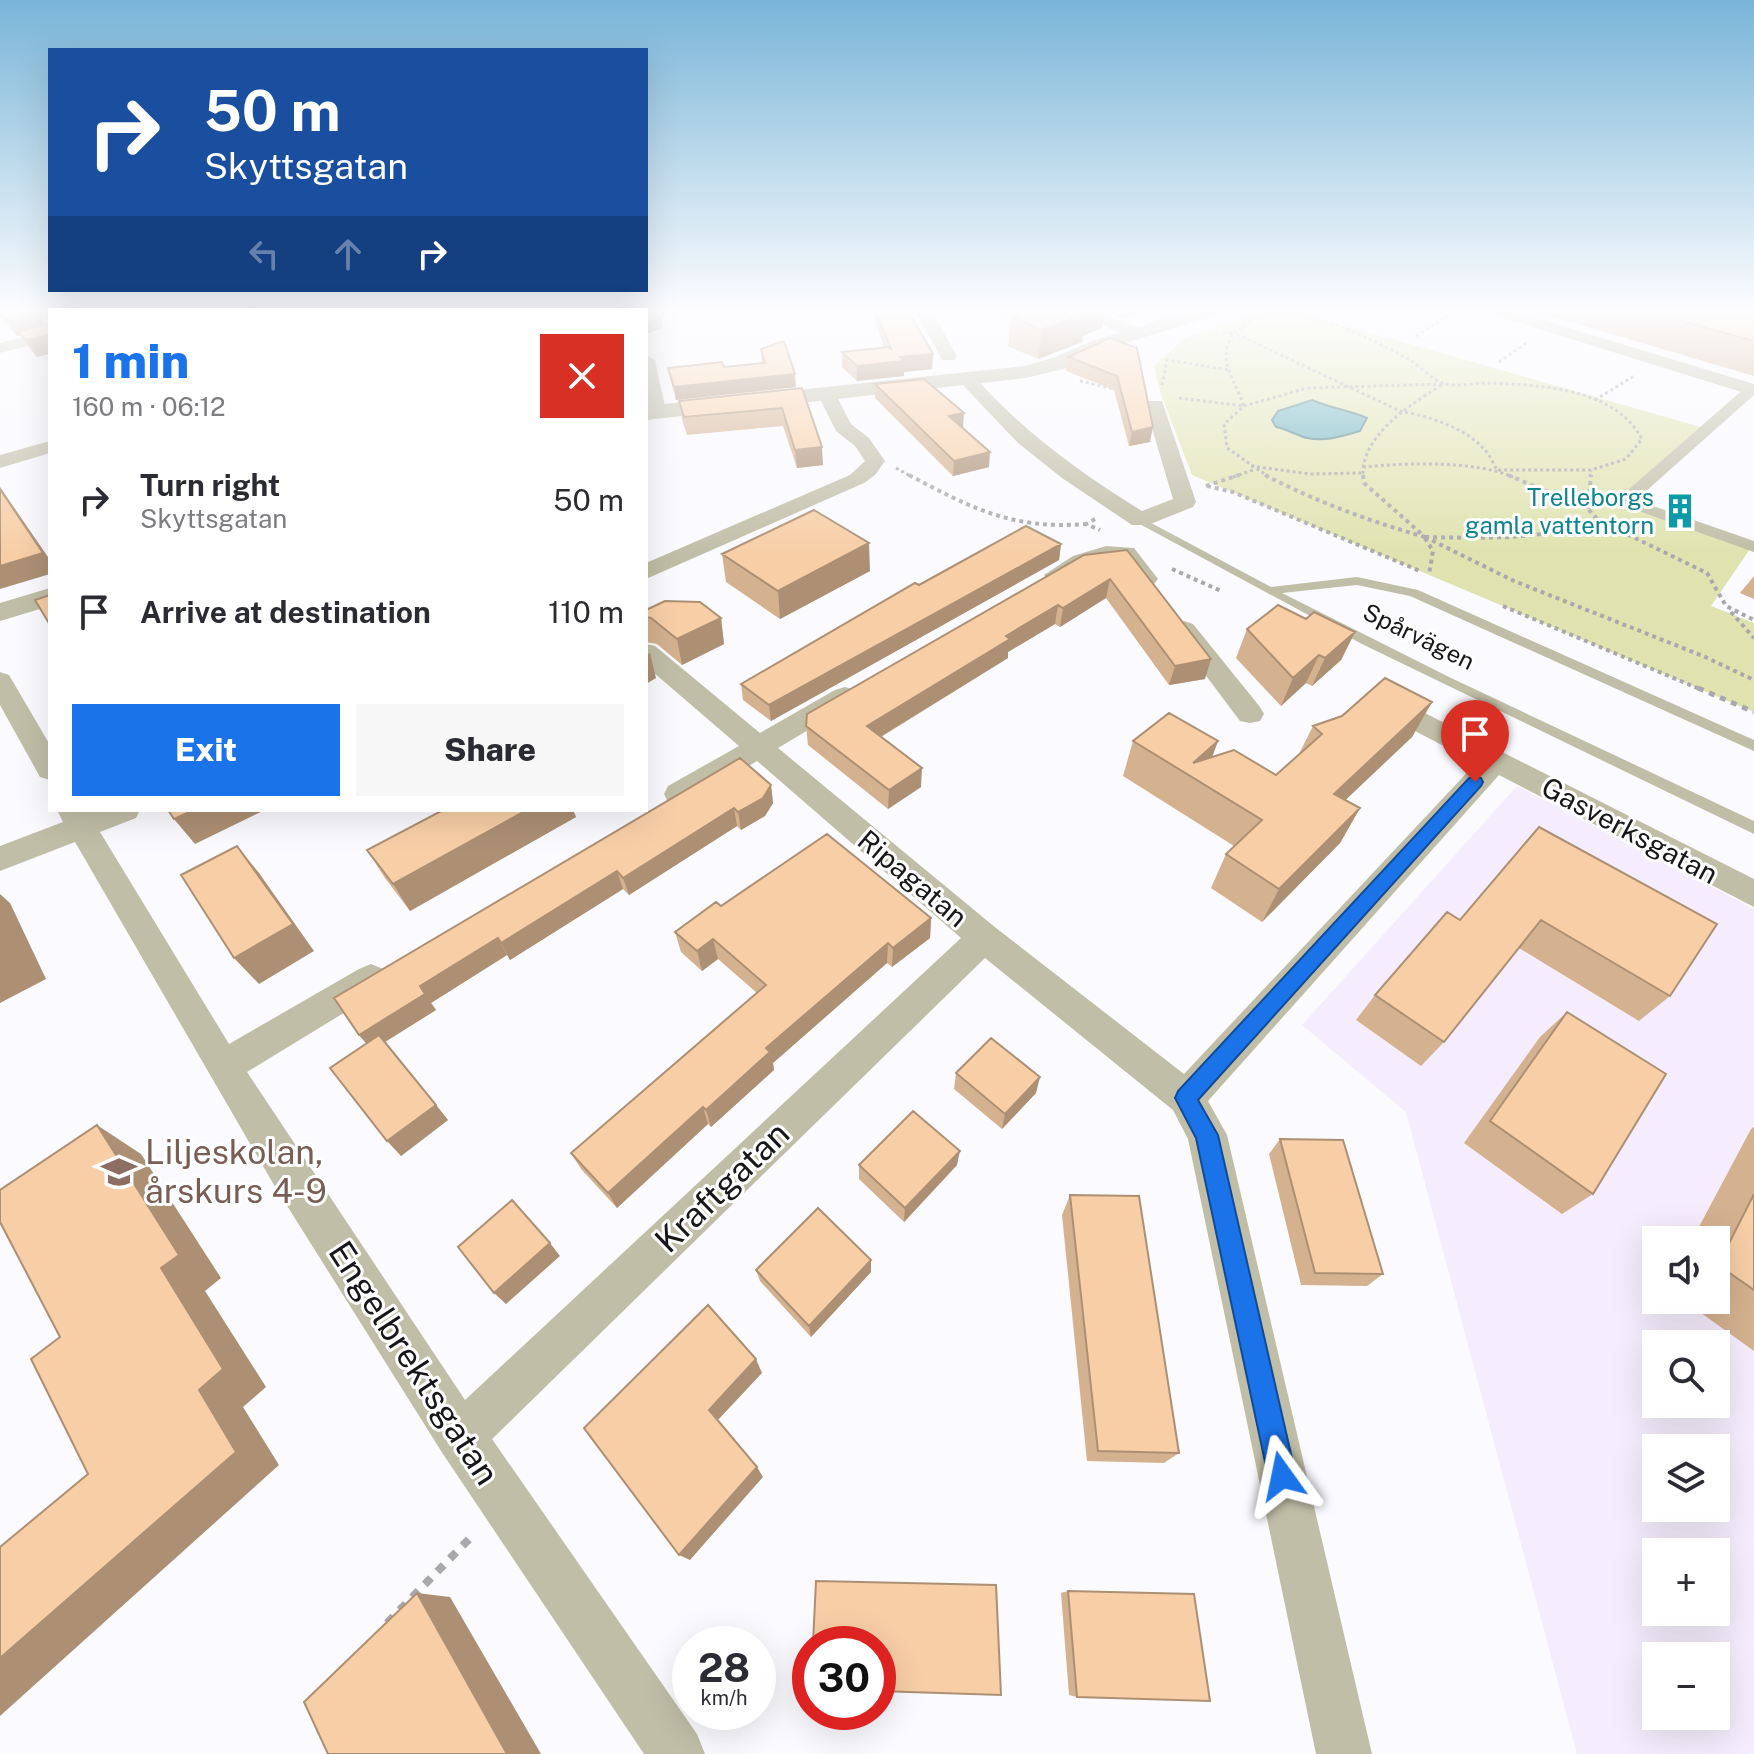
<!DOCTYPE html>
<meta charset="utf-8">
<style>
:root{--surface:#fff;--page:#f7f7f7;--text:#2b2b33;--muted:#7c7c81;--accent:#1a73e8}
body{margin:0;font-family:"Public Sans",sans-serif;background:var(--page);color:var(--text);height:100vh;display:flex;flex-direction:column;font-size:30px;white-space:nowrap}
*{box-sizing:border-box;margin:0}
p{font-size:26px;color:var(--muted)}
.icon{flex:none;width:44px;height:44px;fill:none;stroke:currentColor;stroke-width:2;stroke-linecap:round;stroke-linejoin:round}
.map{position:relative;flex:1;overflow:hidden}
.details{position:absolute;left:48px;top:308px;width:600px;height:504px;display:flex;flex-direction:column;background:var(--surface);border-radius:0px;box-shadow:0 8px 32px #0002}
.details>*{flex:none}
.guide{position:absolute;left:48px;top:48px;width:600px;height:244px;border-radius:0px;box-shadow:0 8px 32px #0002;background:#1a4fa0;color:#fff;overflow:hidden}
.buttons{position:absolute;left:1642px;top:1226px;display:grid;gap:16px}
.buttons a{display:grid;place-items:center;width:88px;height:88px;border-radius:0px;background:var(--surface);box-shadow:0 8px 32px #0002;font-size:40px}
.speed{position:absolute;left:672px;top:1626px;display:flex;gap:16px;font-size:40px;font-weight:700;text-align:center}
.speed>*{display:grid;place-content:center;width:104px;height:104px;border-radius:50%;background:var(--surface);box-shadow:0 8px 32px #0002;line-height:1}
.speed small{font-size:20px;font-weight:400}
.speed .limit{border:12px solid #d22;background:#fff;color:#111}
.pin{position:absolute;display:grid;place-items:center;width:68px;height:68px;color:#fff;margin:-82px -34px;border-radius:50% 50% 50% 0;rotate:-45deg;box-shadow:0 0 8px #0007}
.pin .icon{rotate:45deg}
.me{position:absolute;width:88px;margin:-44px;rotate:348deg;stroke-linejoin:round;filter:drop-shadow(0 0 6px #0008)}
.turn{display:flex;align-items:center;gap:28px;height:168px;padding:0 24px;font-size:36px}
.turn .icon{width:104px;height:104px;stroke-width:2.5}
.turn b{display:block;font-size:56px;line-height:68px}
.lanes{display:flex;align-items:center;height:76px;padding:0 24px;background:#0003;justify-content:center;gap:40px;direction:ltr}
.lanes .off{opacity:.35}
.round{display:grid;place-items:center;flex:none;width:84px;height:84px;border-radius:0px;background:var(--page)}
.headline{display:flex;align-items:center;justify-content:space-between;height:136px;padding:0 24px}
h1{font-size:48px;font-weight:800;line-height:60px;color:var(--accent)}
.cta{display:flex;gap:16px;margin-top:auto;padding:16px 24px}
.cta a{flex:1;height:92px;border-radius:0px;background:var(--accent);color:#fff;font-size:32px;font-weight:800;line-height:92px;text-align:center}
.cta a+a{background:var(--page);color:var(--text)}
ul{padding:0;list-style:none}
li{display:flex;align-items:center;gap:24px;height:112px;padding:0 24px}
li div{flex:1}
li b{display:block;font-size:30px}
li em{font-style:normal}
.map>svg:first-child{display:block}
</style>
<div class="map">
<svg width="1754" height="1754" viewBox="0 0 1754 1754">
<rect width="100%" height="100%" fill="#fafaff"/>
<!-- industrial -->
<path fill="#f5edfd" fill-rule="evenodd" d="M1517,786L1754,909V1754H1577L1406,1112L1302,1025ZM1656,1240H1716V1300H1656ZM1656,1344H1716V1404H1656ZM1656,1448H1716V1508H1656ZM1656,1552H1716V1612H1656ZM1656,1656H1716V1716H1656Z"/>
<!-- green -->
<path fill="#e0e3af" d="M1260,309H1287L1708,429L1626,501L1752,546L1711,606L1754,623V712L1192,475L1160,392L1154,366L1184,339Z"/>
<!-- water -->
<path fill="#70b3be" stroke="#55848d" stroke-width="2" d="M1312,400C1330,408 1349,410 1367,418L1360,431C1343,436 1326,442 1307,438C1297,436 1288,429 1276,427L1272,420L1278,411Z"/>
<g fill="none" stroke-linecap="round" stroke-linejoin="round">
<!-- path-far3 -->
<path stroke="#a9a9ad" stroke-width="3" stroke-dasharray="3 3" stroke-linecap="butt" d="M1455,309L1470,314
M1271,313C1317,311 1371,338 1410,360C1420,366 1434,382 1445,384C1458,387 1475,383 1488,383C1541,385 1615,388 1642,439L1626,459L1591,470H1497C1493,463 1489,453 1483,448C1464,427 1427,416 1400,411L1234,333L1253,319Z
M1223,333H1234
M1416,336L1457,310
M1499,362L1528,342
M1080,381L1114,389
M1162,385L1167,360L1229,370
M1179,398L1244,406C1235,380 1215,359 1234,333
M1595,400L1634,376
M1251,466L1310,474L1361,473
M1363,467C1406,463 1473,460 1513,477
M896,468L912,477
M1233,477L1253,470
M1269,477L1227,448L1224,424L1244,406L1307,388L1443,384C1413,403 1360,435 1363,477
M1590,477L1591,470"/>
<!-- path-far2 -->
<path stroke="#a9a9ad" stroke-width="4" stroke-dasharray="4 4" stroke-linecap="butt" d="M909,475C971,508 1013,530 1086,524
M1265,475C1317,502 1369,521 1425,537
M1363,475L1364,483L1425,537
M1508,475L1588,509L1598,520
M1206,486L1239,475
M1207,486L1233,492L1420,571
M1588,509L1591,475
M1095,519L1086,524L1100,530
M1425,537C1485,538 1541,541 1598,520L1707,573L1726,606L1754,620
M1425,537L1514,581L1703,656L1754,680
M1425,538L1433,551L1429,574
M1172,569L1221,591
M1503,606L1702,690
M1731,612L1754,638"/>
<!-- path-far1 -->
<path stroke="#a9a9ad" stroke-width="5" stroke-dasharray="6 6" stroke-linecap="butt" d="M1698,688L1754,712"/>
<!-- path -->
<path stroke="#a9a9ad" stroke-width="8" stroke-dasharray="9 9" stroke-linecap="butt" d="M387,1623L475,1533"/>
<!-- service -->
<path fill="#c1bea7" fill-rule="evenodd" d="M1140,517L1271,587L1357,577L1418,590L1754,740V751L1410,596L1357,585L1282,593L1449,677L1754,821V834L1362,644L1136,522V518Z"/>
<!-- pedestrian -->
<path fill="#c1bea7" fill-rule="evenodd" d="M1754,385V395L1636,500L1754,541V552L1619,504V498L1747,386Z"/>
<!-- minor -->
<path fill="#c1bea7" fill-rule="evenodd" d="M915,309H931L957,356L954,360H942Z
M1064,309H1087L1143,329L1146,333L1143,337H1131Z
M1483,309H1507L1754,384V396L1485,312Z
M50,330V340L0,353V343Z
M646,355L655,360L666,411L656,417L649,415L646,409Z
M966,372L972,374C1021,430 1079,472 1142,511L1173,499L1145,405L1148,401H1162L1196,502L1193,507L1148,525H1132L1062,478L1018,443L960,382L957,378L960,374Z
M826,387L833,389L851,424L869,438L885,461L875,475L864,483L646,579V563L850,475L865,461L855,446L836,431L817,393Z
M50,441V453L0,468V455Z
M1106,546L1134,548L1158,579L1154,584H1138L1119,560C1093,560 1069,585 1048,580L1044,575L1073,556Z
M1184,621L1193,624L1260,707L1264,714L1260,721L1250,723L1240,721L1171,629L1175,624Z
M646,644L655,646L760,733L835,690L845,687L855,690L859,696L855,702L778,748L996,928L1184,1074L1476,763L1373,709L1369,703L1373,697L1383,694L1393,697L1754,879V907L1499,775L1208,1101L1227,1135L1372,1754H1316L1188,1139L1173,1110L985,958L492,1439L697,1734L705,1754H644L443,1454L274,1185L75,842L0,871V846L63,822L57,810H140L136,818L100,832L229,1044L359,969L371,964L383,969L388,979L383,989L247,1072L465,1400L961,938L757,761L690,802L679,805L668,802L664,794L668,786L739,746L646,666Z
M0,672L9,675L50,745V780L40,777L0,705Z"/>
<!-- tertiary -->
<path fill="#c1bea7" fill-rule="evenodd" d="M1196,309H1226L1223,313L1106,349L1071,367L1026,378L646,420V406L1025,366L1055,357L1092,341Z
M50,588V606L0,621V603Z"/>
</g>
<!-- wall -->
<path fill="#d4b18f" d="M0,309H303L305,310H50L37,357L29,348L20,335L17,336L0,318Z
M870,309H907L933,354L932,369L904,372V376L857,381L842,367V352L884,347Z
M985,309H1146L1123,319L1105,312L1102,328L1083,336L1082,342L1038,359L1008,346L1011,319Z
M1527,309H1754V376Z
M1110,338L1150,442L1129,446L1114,390L1066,371L1068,357Z
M761,349L796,387L676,400L671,381L668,368L724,367L762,363Z
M875,384L963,428H962L989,467L953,476L875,398Z
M802,388L823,465L797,468L783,426L687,435L682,419L679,401Z
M1061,544L1059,560L771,721L743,700L741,684Z
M1127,550L1205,679L1169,685L1106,598L1060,627L1055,624L1008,652V658L881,737L921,787L888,809L808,745L806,726Z
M722,554L870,571L780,619L726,582Z
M1754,576V599L1740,593Z
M646,610L721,618L724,644L682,665L657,644L646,642Z
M1306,619L1355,632L1341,660L1312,686L1306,683L1281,706L1236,658L1247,629Z
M1432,702L1412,737L1345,800L1360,808L1340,843L1262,922L1211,888L1226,854L1234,846L1123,776L1133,741H1218L1212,757L1276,775L1299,754L1313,726Z
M771,785L773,803L765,816L741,830L737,826L629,895L623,889L510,960L507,955L431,1003L436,1010L385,1042L448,1120L401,1156L366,1043L359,1035L334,998Z
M443,810H573L576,817L410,911L385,878L367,850Z
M1539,827L1670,996L1639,1021L1519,948L1444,1042L1421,1066L1356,1020L1375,995L1460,920Z
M721,906L931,918L930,938L892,967L887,963L773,1063L774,1070L711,1127L708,1124L617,1208L581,1169L571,1153L757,993L718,959L702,971L681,952L675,932Z
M1567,1012L1593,1194L1562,1214L1464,1143L1540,1037Z
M956,1073L1036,1093L1002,1129L954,1089Z
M1754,1127V1351L1683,1300H1716V1240H1692L1751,1129Z
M1280,1139L1383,1274L1367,1286L1301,1285L1269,1154Z
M859,1165H957L904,1222L859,1179Z
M1070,1195L1179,1453L1164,1463L1087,1461L1062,1215Z
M756,1270L871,1272L811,1337L760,1281Z
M1068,1591L1077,1697L1069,1695L1061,1593Z"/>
<!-- shaded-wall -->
<path fill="#ad9074" d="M154,309H173L174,310H149Z
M243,309H265L264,310H242Z
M1085,309H1106L1102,328L1083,336L1082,342L1038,359L1042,330Z
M1125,309H1146L1123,319Z
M41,311L50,325L18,332L20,335L17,336L6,319Z
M661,318L663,328L646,334V323Z
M50,335V354L37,357L26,340Z
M933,354L932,369L904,372V376L857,381V366L900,357Z
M795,374L796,387L676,400L674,387Z
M964,413L963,428L948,431L949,416Z
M1153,427L1150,442L1129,446L1132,432Z
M822,447L823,465L797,468L795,450Z
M990,452L989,467L953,476L954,461Z
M0,487L50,560V574L0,589Z
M869,543L870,571L780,619L778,591Z
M1061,544L1059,560L771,721L769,705Z
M1110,579L1106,598L1060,627L1063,608Z
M1058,605L1055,624L1008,652V658L867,745V726L1006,636Z
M721,618L724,644L682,665L677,639Z
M1355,632L1341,660L1312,686L1325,658Z
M650,653L656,678L646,684V655Z
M1319,655L1306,683L1281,706L1293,678Z
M1211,659L1205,679L1169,685L1175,666Z
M1432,702L1412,737L1316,828L1334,794Z
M1218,741L1205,776L1193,763Z
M922,768L921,787L888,809L889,790Z
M771,785L773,803L765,816L741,830L738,812Z
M734,808L737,826L629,895L623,878Z
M1360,808L1340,843L1262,922L1279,889Z
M194,810H265L195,844L174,819Z
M527,810H573L576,817L410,911L393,884Z
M237,846L259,873L314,951L259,984L234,958Z
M617,871L623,889L510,960L501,943Z
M0,894L10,903L46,979L0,1003Z
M931,918L930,938L892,967L893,948Z
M498,938L507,955L431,1003L436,1010L372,1050L359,1035L420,986Z
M713,939L718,959L702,971L697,951Z
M888,943L887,963L773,1063L774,1070L711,1127L706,1110L766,1048Z
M1040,1077L1036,1093L1002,1129L1005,1114Z
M436,1105L448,1120L401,1156L387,1141Z
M703,1107L708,1124L617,1208L608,1193Z
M97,1125L141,1154L221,1278L205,1291L266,1387L243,1407L279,1465L0,1716V1658L199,1390L161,1268Z
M960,1151L957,1165L904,1222L905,1208Z
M550,1243L560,1256L506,1304L494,1293Z
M871,1260V1272L811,1337L809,1326Z
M756,1359L762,1373L717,1421L709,1410Z
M757,1467L763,1477L690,1560L679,1555Z
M417,1593L450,1597L541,1754H507Z"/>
<!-- building -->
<path fill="#f7cea6" stroke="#ad9074" stroke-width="2" d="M0,309H154L149,310H50V335L26,340L18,332L42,325L41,311L6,319L0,313Z
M176,309H243L242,310H178Z
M268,309H303L305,310H270Z
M408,309H645L661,318L646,323V310H404Z
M875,309H907L933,354L900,357L904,361L857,366L842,352L888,347L891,349Z
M1033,309H1085L1080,311L1087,313L1042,330L1011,317Z
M1639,309H1754V341Z
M1110,338L1137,348L1153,427L1132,432L1117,376L1068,357Z
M784,341L795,374L674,387L668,368L722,362L724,367L765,363L761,349Z
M924,379L964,413L949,416L990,452L954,461L875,384Z
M802,388L822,447L795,450L782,408L684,417L679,401Z
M0,489L43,553L0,566Z
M814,510L869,543L778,591L722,554Z
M1026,526L1061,544L769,705L741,684L915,583L919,585Z
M1127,550L1211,659L1175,666L1110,579L1063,608L1058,605L1006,636L1010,639L867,726L922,768L889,790L806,726L807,714L1084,555Z
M50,595V625L35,600Z
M665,601L700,602L721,618L677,639L651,618L646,617V610Z
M1278,605L1306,619L1314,612L1355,632L1325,658L1319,655L1293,678L1247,629Z
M1385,678L1432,702L1334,794L1360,808L1279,889L1226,854L1262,820L1133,741L1169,713L1218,741L1193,763L1234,750L1276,775L1322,734L1313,726L1342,716Z
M740,758L771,785L763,798L738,812L734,808L623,878L617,871L501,943L498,938L420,986L425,994L359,1035L334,998Z
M168,810H194L174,819Z
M443,810H527L393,884L367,850Z
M1539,827L1717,924L1670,996L1541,920L1444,1042L1375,995L1447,912L1460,920Z
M827,834L931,918L893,948L888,943L766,1048L770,1052L706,1110L703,1107L608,1193L571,1153L766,985L713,939L697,951L675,932L716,902L721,906Z
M237,846L293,924L234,958L181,875Z
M1567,1012L1666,1074L1593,1194L1490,1121Z
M379,1035L436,1105L387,1141L330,1068Z
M991,1038L1040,1077L1005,1114L956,1073Z
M913,1111L960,1151L905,1208L859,1165Z
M97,1125L179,1255L161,1268L223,1369L199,1390L236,1452L0,1658V1547L88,1474L31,1359L60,1337L0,1222V1190Z
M1280,1139L1343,1140L1383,1274L1315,1273Z
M1754,1194V1290L1718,1265Z
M1070,1195L1139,1196L1179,1453L1098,1451Z
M512,1200L550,1243L494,1293L458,1247Z
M818,1208L871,1260L809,1326L756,1270Z
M708,1305L756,1359L709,1410L757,1467L679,1555L584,1428Z
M816,1581L996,1585L1001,1695L878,1691V1644H813Z
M1068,1591L1194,1594L1210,1701L1077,1697Z
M417,1593L507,1754H328L304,1702Z"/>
<!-- sky -->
<linearGradient id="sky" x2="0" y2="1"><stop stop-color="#78b4d7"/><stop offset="0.56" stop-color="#fdfdff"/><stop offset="1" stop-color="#fdfdff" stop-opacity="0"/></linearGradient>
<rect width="1754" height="554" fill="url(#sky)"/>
<!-- route -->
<path fill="#1a73e8" stroke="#114b97" stroke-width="2" d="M1475,776L1481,778L1483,782L1481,786L1198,1100L1218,1135L1296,1476L1292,1485L1282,1489L1272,1485L1268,1476L1196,1138L1175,1098L1178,1091L1469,778Z"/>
<!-- icons -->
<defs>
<g id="building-bare" transform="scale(2.76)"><path d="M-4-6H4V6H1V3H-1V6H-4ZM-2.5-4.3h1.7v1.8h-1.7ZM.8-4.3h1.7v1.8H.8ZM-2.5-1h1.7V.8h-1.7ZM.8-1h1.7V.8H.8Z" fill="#0f9aa8" stroke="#fff" stroke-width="2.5" paint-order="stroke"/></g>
<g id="school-bare" transform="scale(2.76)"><path d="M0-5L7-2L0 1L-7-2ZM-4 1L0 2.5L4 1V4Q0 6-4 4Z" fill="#8d6e63" stroke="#fff" stroke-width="2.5" paint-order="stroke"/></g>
</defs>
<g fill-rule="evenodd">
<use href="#building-bare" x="1680" y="511"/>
<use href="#school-bare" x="119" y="1172"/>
</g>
<g text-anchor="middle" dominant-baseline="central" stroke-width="6" stroke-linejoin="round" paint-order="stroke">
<!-- far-culture labels -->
<g font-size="24" fill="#0d838f" stroke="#fff" text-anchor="end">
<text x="1654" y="497">Trelleborgs<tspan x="1654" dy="28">gamla vattentorn</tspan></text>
</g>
<!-- far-street labels -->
<g font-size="24" fill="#17171a" stroke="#fff">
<text transform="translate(1419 636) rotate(26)">Spårvägen</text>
</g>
<!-- street labels -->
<g font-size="28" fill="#17171a" stroke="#fff">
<text transform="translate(1630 830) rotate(28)">Gasverksgatan</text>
<text transform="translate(913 878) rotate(40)">Ripagatan</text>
</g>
<!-- near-education labels -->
<g font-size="34" fill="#785e54" stroke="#fff" text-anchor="start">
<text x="145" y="1152">Liljeskolan,<tspan x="145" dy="39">årskurs 4-9</tspan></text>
</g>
<!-- near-street labels -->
<g font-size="34" fill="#17171a" stroke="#fff">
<text transform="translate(722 1187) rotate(-44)">Kraftgatan</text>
<text transform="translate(414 1363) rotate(57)">Engelbrektsgatan</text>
</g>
</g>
</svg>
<div class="buttons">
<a><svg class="icon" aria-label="sound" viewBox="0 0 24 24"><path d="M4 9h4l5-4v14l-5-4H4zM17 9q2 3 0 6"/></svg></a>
<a><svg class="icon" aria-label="search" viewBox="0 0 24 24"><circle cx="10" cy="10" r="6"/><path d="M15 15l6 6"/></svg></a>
<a><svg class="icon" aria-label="layers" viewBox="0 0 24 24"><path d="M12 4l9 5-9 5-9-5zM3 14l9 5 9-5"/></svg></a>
<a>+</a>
<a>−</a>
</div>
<div class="speed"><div>28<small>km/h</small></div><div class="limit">30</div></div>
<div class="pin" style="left:1475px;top:782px;background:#d93025"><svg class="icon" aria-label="arrive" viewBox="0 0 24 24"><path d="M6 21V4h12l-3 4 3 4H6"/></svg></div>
<svg class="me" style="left:1282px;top:1476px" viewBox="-20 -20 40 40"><path d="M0-17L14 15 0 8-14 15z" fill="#1a73e8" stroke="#fff" stroke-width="4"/></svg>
<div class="guide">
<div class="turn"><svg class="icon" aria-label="right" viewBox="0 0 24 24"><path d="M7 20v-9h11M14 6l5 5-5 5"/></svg><div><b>50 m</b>Skyttsgatan</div></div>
<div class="lanes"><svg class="icon off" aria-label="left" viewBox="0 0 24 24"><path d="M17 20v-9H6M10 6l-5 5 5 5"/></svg><svg class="icon off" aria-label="ahead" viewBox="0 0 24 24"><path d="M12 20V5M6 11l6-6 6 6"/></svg><svg class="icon" aria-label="right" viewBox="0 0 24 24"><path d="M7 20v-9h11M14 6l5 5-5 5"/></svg></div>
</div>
<section class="details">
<div class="headline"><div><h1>1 min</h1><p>160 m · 06:12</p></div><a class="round" style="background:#d93025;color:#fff"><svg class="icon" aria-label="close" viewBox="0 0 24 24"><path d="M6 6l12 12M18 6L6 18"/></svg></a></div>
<ul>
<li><svg class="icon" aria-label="right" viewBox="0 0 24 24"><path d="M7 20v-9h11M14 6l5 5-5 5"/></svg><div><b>Turn right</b><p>Skyttsgatan</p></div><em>50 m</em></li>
<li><svg class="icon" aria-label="arrive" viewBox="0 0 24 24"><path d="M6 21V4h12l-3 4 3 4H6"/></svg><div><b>Arrive at destination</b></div><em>110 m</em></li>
</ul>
<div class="cta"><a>Exit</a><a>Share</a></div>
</section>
</div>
